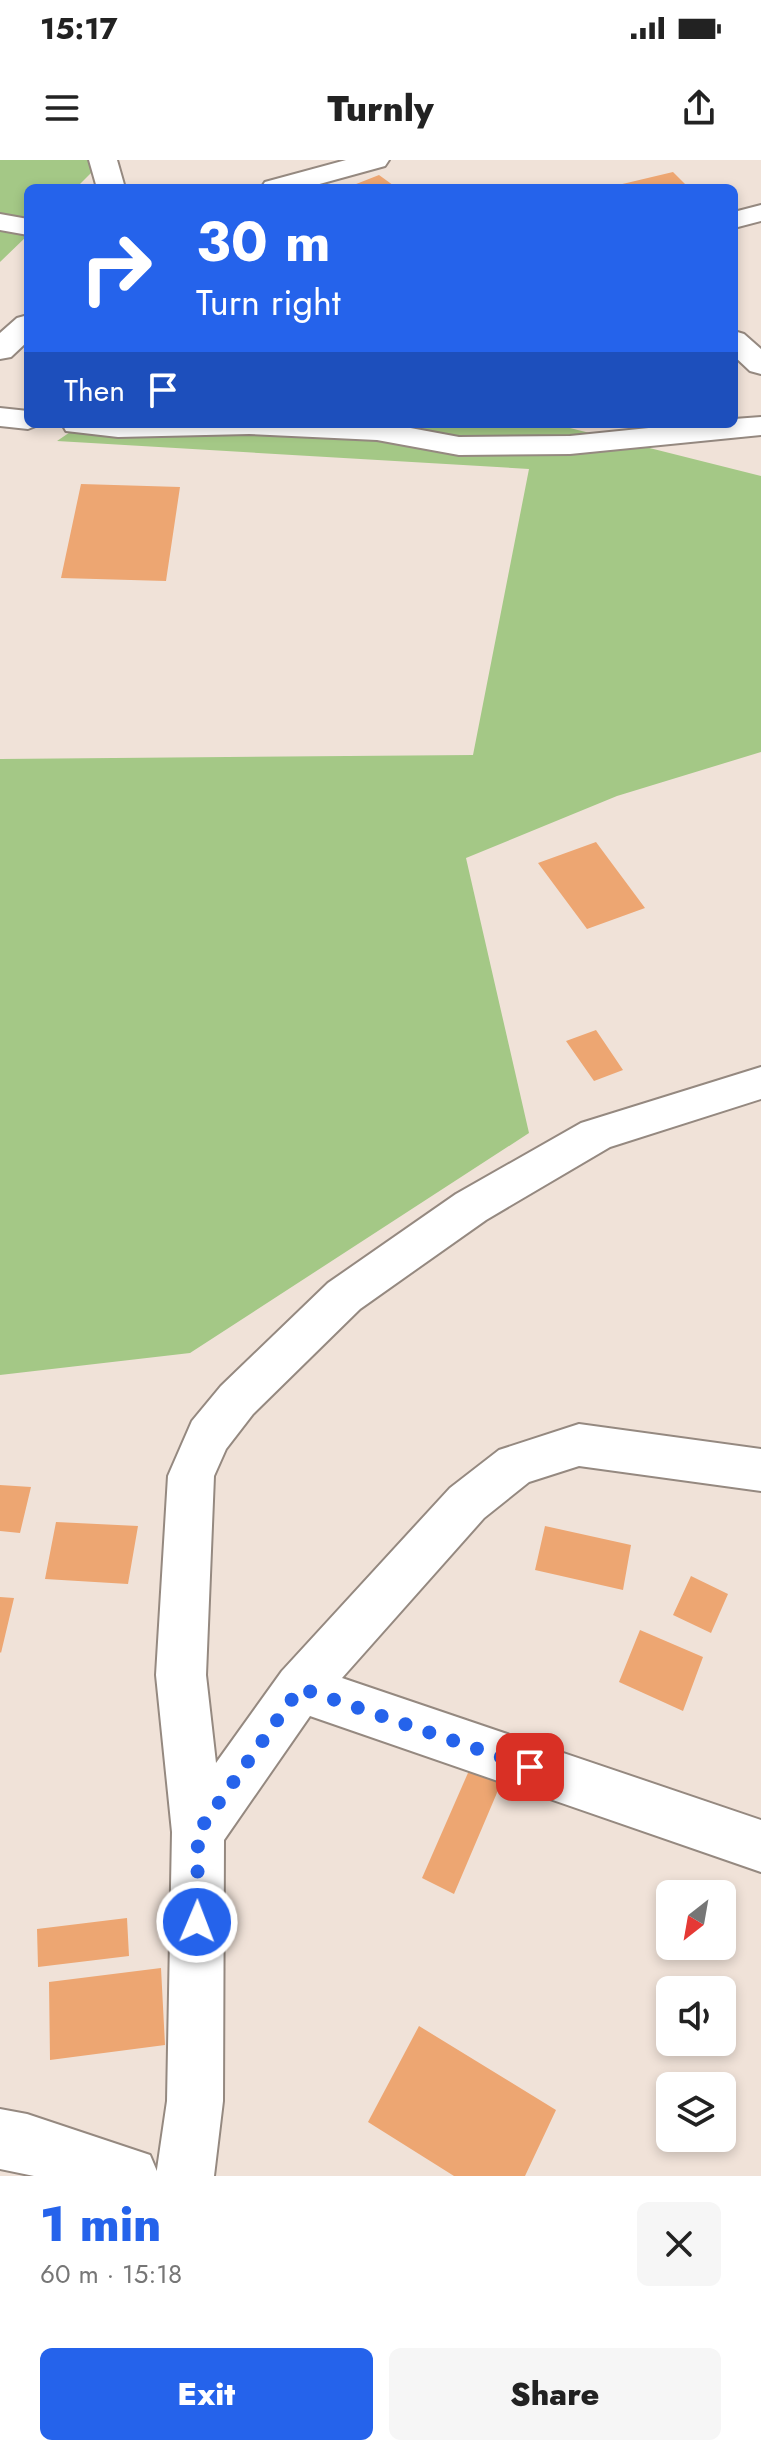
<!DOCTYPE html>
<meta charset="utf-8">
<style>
:root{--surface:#fff;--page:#f6f6f6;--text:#222;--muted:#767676;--accent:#2563eb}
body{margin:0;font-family:Jost,sans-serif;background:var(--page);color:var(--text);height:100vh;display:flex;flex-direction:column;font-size:30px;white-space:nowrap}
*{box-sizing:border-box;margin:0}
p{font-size:26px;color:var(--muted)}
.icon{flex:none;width:44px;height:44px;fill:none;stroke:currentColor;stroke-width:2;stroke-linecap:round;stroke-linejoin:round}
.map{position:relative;height:2016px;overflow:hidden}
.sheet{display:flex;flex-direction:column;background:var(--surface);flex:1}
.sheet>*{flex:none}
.hud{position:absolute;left:24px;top:24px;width:714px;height:244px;border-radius:12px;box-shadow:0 4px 12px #0003;background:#2563eb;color:#fff;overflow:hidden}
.needle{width:52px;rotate:211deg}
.buttons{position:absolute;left:656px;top:1720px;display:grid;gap:16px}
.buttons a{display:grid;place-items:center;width:80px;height:80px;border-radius:12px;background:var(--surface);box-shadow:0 4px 12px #0003;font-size:40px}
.pin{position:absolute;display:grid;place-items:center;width:68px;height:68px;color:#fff;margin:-34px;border-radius:16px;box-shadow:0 4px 12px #0006}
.me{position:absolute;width:88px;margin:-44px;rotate:1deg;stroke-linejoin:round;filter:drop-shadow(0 0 6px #0008)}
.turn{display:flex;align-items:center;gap:28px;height:168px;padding:0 40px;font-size:36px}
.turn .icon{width:104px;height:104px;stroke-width:2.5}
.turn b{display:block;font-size:56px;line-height:68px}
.then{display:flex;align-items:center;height:76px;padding:0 40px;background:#0003;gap:16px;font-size:30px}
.round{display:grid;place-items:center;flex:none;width:84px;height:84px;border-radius:12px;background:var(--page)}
.headline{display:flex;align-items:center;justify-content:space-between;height:136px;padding:0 40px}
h1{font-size:48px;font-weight:800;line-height:60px;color:var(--accent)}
.primary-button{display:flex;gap:16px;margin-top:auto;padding:16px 40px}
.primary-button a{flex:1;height:92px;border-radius:12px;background:var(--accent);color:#fff;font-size:32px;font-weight:800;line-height:92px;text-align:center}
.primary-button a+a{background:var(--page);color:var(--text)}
.status{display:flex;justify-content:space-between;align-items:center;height:56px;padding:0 40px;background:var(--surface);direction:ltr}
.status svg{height:22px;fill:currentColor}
header{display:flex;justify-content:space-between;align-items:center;height:104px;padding:0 40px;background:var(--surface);font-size:36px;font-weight:800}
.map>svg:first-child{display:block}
</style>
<div class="status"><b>15:17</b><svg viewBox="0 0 49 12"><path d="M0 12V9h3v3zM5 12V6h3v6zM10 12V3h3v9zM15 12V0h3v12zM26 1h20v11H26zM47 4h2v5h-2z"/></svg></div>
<header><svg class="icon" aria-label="menu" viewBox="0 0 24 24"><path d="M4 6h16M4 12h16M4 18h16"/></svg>Turnly<svg class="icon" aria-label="share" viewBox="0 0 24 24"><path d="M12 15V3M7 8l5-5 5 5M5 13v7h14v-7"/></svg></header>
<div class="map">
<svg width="761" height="2016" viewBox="0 0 761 2016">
<rect width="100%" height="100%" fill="#f0e2d8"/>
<!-- green -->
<path fill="#a4c886" d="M0,0H104L76,28H28V75L0,102Z
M82,264H554L761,316V592L617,636L466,698L529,973L190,1193L0,1215V599L473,595L529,309L57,281Z"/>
<!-- building -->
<path fill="#eda672" d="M673,12L689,28L614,26Z
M379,15L397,28H346Z
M81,324L180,327L166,421L61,418Z
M596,682L645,748L587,769L538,703Z
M596,870L623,910L594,921L566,881Z
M0,1325L31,1327L20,1373L0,1371Z
M56,1362L138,1366L128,1424L45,1419Z
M545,1366L631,1385L623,1430L535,1410Z
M691,1416L728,1434L711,1473L673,1455Z
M0,1437L14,1438L1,1493L0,1492Z
M640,1470L703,1497L683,1551L619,1522Z
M471,1606L502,1621L454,1734L422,1718Z
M127,1758L129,1796L38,1807L37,1769Z
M161,1808L165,1885L50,1900L49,1822Z
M419,1866L556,1950L525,2016H454L368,1962Z"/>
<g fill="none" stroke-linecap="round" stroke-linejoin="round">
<!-- street casing -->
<g stroke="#958980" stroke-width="4">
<path id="street" d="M346,0H389L385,6L305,28H261L265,22Z
M761,45V61L734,68V52Z
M0,54L28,59V75L0,70Z
M734,171L744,174L761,189V214L750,211L734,196Z
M0,248L28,251V264H41L28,269L0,266Z
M761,257V275L570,294L459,295L377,280L249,274L118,277L66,271L62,264H389L459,277L570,276L688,264H734V259Z
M761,907V939L610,987L486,1060L360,1149L253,1254L226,1289L214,1316L206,1515L216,1603L282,1511L450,1328L499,1290L579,1264L761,1289V1331L579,1306L529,1322L484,1358L342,1518L761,1660V1712L310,1556L224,1680L223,1941L214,2016H156L167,1941L172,1672L156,1515L168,1316L192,1261L221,1226L328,1123L456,1034L581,963Z"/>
</g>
<!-- secondary casing -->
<g stroke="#958980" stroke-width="4">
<path id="secondary" d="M89,0H117L125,28H97Z
M28,155V181L11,197L0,199V173L17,158Z
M0,1949L27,1954L150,1995L159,2016H34L0,2009Z"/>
</g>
<!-- street -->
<use href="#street" fill="#fff" fill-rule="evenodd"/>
<!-- secondary -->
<use href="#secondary" fill="#fff" fill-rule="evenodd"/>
</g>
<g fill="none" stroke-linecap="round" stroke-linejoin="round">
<!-- route -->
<path stroke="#2563eb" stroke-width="14" stroke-dasharray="0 25.2" d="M197,1762L198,1672L300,1528L530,1607"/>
</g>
</svg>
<div class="buttons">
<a><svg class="needle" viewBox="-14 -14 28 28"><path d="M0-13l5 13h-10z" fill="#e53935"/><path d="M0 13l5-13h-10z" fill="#767676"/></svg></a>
<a><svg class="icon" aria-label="sound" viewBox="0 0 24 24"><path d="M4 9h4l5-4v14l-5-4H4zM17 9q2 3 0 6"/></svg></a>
<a><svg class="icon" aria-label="layers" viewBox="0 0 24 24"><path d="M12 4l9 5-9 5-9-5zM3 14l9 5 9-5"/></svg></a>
</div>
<div class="pin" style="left:530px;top:1607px;background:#d93025"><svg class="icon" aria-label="arrive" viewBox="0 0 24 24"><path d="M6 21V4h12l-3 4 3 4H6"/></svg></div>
<svg class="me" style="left:197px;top:1762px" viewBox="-20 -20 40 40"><circle r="17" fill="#2563eb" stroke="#fff" stroke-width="3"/><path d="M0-11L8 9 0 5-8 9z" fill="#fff"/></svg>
<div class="hud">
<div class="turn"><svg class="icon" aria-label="right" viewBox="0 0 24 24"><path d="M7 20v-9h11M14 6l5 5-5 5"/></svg><div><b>30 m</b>Turn right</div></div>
<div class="then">Then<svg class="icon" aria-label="arrive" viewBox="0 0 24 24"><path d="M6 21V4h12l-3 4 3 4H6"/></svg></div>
</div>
</div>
<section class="sheet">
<div class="headline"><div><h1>1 min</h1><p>60 m · 15:18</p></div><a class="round"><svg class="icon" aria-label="close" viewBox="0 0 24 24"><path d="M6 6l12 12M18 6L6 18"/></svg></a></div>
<div class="primary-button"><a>Exit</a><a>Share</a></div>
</section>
